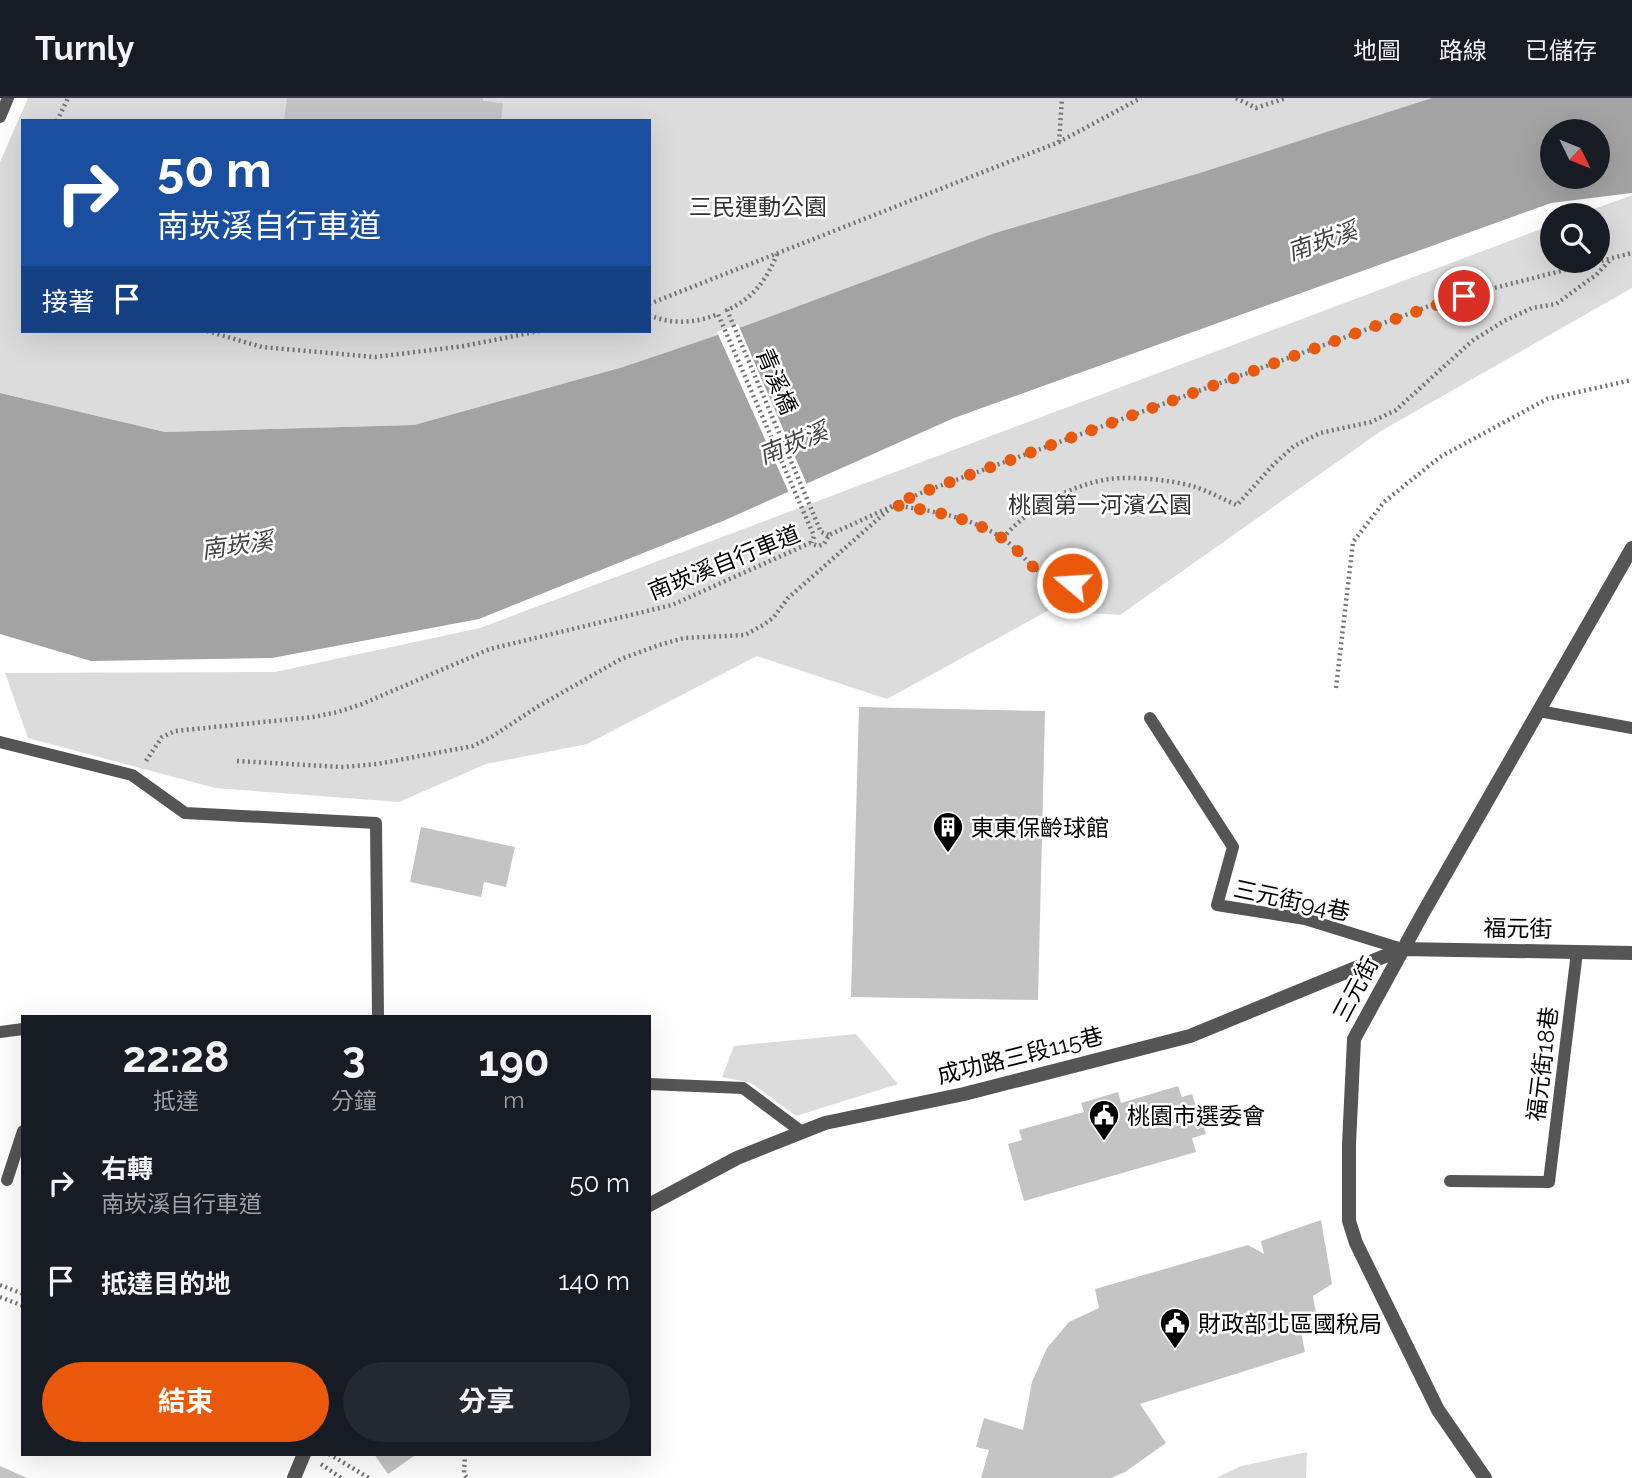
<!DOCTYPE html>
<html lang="zh-TW">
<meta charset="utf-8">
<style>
:root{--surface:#171b24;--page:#242831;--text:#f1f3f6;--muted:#9ea1a6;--line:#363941;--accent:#ea580c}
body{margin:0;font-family:Raleway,"Noto Sans TC",sans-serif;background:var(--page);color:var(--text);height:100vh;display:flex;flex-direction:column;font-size:26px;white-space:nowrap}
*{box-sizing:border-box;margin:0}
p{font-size:23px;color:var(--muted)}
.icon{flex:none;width:38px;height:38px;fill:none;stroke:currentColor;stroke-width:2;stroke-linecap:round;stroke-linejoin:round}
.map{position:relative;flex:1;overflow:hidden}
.drawer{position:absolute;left:21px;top:917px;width:630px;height:441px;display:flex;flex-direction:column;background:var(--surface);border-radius:0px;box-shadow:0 7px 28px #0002}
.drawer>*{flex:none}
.banner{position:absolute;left:21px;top:21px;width:630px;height:214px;border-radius:0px;box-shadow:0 7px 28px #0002;background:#1a4fa0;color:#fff;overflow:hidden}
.needle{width:46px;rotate:133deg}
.buttons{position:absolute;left:1540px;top:21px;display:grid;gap:14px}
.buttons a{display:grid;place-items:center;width:70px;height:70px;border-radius:50%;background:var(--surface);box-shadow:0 7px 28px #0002;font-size:35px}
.pin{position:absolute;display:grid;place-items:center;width:60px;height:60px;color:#fff;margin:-30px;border:4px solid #fff;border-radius:50%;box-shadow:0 2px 7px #0007}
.me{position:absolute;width:77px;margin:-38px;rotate:288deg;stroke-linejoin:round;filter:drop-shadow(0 0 5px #0008)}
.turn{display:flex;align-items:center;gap:24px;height:147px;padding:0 21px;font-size:32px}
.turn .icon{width:91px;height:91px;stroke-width:2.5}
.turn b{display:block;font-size:49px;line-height:60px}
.then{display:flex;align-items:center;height:66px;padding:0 21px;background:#0003;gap:14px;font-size:26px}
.eta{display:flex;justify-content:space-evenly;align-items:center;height:119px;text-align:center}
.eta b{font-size:42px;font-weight:700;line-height:49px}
.button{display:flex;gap:14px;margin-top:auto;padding:14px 21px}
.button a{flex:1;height:80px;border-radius:42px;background:var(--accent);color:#fff;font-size:28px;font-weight:700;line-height:80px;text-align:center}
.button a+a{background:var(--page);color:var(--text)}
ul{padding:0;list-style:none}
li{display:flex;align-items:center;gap:21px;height:98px;padding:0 21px}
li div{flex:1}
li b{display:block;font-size:26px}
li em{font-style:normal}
header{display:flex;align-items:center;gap:42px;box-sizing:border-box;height:98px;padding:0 35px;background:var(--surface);border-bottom:2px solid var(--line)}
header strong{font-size:33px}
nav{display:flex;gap:38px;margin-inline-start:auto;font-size:24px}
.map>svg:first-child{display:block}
</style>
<header>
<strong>Turnly</strong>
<nav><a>地圖</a><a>路線</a><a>已儲存</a></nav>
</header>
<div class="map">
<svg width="1632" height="1380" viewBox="0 0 1632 1380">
<rect width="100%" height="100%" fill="#fff"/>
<!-- green -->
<path fill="#dcdcdc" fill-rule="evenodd" d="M28,0H1432L1340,34L995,135L747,227L623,269L414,327L165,334L0,295V64ZM23,23H649V233H23Z
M1632,97V190L1381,333L1120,517L1089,515L1064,504L887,601L757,558L587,646L486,666L399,704L215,690L28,640L5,575L275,574L480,530L1552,127V163H1598V117H1578Z
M856,936L898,986L796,1018L751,985L722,979L734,948Z
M1307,1354L1306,1380H1216L1241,1368Z"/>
<!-- water -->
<path fill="#a3a3a3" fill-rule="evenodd" d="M1432,0H1632V95L1551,105L954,320L723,423L479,521L272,560L91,563L0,536V295L165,334L414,327L623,269L750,226L995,135L1203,74ZM1552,33H1598V79H1552Z"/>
<!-- pier -->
<path fill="#fff" d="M738,226L808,389L790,397L717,234Z"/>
<!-- building -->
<path fill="#c4c4c4" d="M287,0H483V3L503,5L501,23H284Z
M859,609L1045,613L1038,902L851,899Z
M421,729L515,749L506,789L484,784L481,799L410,784Z
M1178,988L1182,999L1192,996L1197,1012L1193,1015L1195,1021L1201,1019L1206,1036L1192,1040L1196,1054L1024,1103L1008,1046L1022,1042L1019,1032L1084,1014L1081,1005L1118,994L1121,1005Z
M1321,1122L1332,1186L1313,1198L1317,1221L1299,1223L1305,1254L1140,1306L1166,1345L1125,1374L1111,1380H981L989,1352L976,1349L984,1320L1023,1332L1032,1284L1047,1250L1069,1224L1099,1210L1095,1191L1248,1147L1264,1156L1261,1143Z
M374,1356H417L388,1376Z
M0,1368L27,1380H0Z"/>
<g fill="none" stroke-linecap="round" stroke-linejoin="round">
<!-- path -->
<path stroke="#777" stroke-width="4.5" stroke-dasharray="2 3.5" stroke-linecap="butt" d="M1236,0L1256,10L1286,0
M57,23L68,0
M1059,44L1062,0
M777,156C767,181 753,201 727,212L821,434L829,437
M649,206L1059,44L1141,0
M649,217C671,227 697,225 718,216L814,438L812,445
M207,233L262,249L375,259L464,248L539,233
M1003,440C1027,411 1072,386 1110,381C1132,378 1171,382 1192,388C1207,392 1222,401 1237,407L1274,366L1294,348L1320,335L1371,324L1396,312L1472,243L1504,223L1532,210L1556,206L1596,177L1611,161
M1336,590L1353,444L1384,404L1440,359L1547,301L1632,282
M146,663L162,639L175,633L313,619L338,614L362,606L490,551L672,507L810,445L818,448L824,446L829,437L923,394L1403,218L1439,204L1632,155
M237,663L342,669L377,666L473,648L493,638L537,609L621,561L659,547L684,540L745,537L763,527L773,520L788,500L894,407C931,413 967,418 999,438C1030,458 1029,479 1071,485
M0,1187L23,1196
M0,1199L23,1208
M329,1356L369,1380
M465,1356L464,1376L467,1380
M321,1366L341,1380"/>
<!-- lane -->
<path stroke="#555" stroke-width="12" d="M0,19L8,0
M1539,613L1632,630
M1150,620L1233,749L1217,807L1305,821L1402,851
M0,644L132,677L185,715L376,725L378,919
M0,934L23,931
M649,986L743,990L802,1034
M7,1082L23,1033
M1450,1083L1549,1084L1577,854"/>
<!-- street -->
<path stroke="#555" stroke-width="14" d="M649,1107L737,1060L825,1025L964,996L1190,938L1402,851L1632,855
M294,1380L304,1356
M1485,1380L1438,1312L1356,1145L1349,1123V1046L1354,941L1423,815L1632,450"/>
</g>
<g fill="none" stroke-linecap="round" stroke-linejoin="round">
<!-- route -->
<path stroke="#ea580c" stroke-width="12" stroke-dasharray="0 21.6" d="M1072,485C1029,479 1030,458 999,438C967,418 931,413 894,407L923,394L1403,218L1464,198"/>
</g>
<!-- icons -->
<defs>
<g id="building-pin" transform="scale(1.575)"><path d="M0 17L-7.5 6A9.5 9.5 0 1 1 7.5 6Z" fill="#000" stroke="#fff"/><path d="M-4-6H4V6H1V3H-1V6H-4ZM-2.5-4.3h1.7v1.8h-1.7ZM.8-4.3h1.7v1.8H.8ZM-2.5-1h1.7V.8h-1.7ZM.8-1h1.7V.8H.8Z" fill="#fff"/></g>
<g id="civic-pin" transform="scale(1.575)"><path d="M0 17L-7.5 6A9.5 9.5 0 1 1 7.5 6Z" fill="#000" stroke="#fff"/><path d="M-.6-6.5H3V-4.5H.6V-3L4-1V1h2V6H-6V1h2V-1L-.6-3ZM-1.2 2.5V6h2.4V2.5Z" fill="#fff"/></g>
</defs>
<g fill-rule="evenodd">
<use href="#building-pin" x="948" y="729"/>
<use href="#civic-pin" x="1104" y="1017"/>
<use href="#civic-pin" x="1175" y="1225"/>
</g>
<g text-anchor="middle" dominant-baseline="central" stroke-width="5" stroke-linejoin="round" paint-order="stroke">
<!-- park labels -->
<g font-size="23" fill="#333" stroke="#fff">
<text x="758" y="108">三民運動公園</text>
<text x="1100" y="406">桃園第一河濱公園</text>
</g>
<!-- street labels -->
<g font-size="23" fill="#000" stroke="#fff">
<text transform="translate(777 283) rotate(67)">青溪橋</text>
<text transform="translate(724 464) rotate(-22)">南崁溪自行車道</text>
<text transform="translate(1292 802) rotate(12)">三元街94巷</text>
<text transform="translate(1518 830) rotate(1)">福元街</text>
<text transform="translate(1355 891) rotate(-62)">三元街</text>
<text transform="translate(1020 957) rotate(-14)">成功路三段115巷</text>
<text transform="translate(1542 966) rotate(-83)">福元街18巷</text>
</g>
<!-- poi labels -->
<g font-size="23" fill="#000" stroke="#fff" text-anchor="start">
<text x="971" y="729">東東保齡球館</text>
<text x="1127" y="1017">桃園市選委會</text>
<text x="1198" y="1225">財政部北區國稅局</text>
</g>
<!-- water labels -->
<g font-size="24" font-style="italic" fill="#444" stroke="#fff">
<text transform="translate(1322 143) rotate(-19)">南崁溪</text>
<text transform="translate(793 345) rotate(-22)">南崁溪</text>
<text transform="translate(237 447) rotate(-8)">南崁溪</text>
</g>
</g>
</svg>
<div class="buttons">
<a><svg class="needle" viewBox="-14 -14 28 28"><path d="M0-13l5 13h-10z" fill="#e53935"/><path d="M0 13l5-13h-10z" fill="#9ea1a6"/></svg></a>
<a><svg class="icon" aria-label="search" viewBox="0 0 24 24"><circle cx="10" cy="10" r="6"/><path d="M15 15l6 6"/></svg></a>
</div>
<div class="pin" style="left:1464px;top:198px;background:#d93025"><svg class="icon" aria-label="arrive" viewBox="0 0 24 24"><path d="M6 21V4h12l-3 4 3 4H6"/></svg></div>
<svg class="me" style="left:1072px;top:485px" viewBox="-20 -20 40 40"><circle r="17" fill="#ea580c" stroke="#fff" stroke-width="3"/><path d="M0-11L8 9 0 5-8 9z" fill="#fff"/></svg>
<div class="banner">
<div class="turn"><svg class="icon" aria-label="right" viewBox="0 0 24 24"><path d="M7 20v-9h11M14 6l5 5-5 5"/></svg><div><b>50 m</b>南崁溪自行車道</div></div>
<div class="then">接著<svg class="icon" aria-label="arrive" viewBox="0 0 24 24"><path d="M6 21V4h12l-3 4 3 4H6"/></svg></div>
</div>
<section class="drawer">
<div class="eta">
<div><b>22:28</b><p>抵達</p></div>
<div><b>3</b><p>分鐘</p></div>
<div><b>190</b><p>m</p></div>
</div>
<ul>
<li><svg class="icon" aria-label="right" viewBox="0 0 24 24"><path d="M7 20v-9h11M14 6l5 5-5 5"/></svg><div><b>右轉</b><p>南崁溪自行車道</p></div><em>50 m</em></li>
<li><svg class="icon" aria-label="arrive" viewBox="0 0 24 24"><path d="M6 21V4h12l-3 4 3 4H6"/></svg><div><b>抵達目的地</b></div><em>140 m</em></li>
</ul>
<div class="button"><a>結束</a><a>分享</a></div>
</section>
</div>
